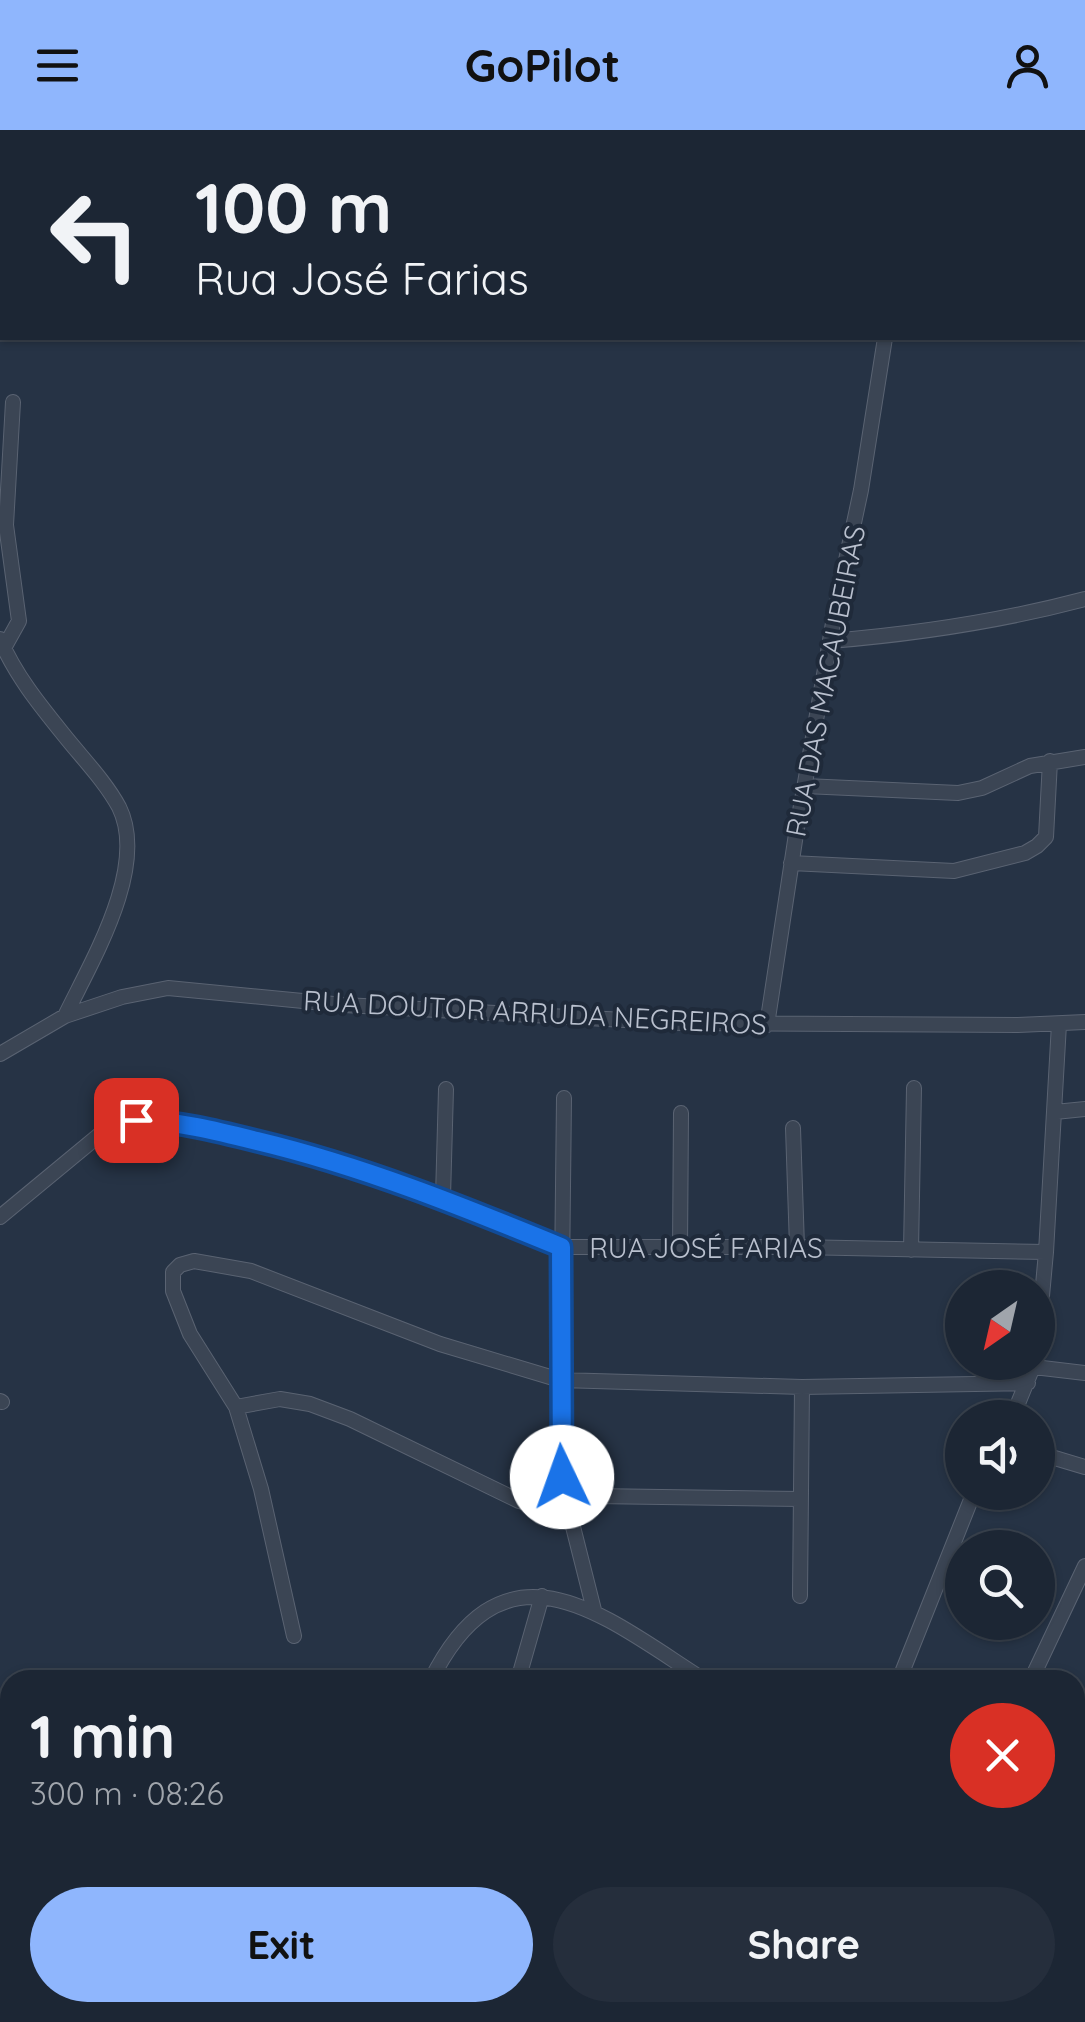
<!DOCTYPE html>
<meta charset="utf-8">
<style>
:root{--surface:#1c2634;--page:#252e3c;--text:#f1f3f6;--muted:#a0a5ac;--line:#3a434f;--accent:#8fb6fd}
body{margin:0;font-family:Quicksand,sans-serif;background:var(--page);color:var(--text);height:100vh;display:flex;flex-direction:column;font-size:38px;white-space:nowrap}
*{box-sizing:border-box;margin:0}
p{font-size:32px;color:var(--muted)}
.icon{flex:none;width:55px;height:55px;fill:none;stroke:currentColor;stroke-width:2;stroke-linecap:round;stroke-linejoin:round}
.map{position:relative;flex:1;overflow:hidden}
.panel{position:absolute;left:0px;top:1540px;width:1085px;height:352px;display:flex;flex-direction:column;background:var(--surface);border-radius:30px 30px 0 0;box-shadow:0 2px 8px #0004,0 0 0 2px var(--line)}
.panel>*{flex:none}
.banner{position:absolute;left:0px;top:0px;width:1085px;height:210px;box-shadow:0 2px 8px #0004,0 0 0 2px var(--line);background:#1c2634;color:var(--text);overflow:hidden}
.needle{width:65px;rotate:214deg}
.buttons{position:absolute;left:945px;top:1140px;display:grid;gap:20px}
.buttons a{display:grid;place-items:center;width:110px;height:110px;border-radius:50%;background:var(--surface);box-shadow:0 2px 8px #0004,0 0 0 2px var(--line);font-size:50px}
.pin{position:absolute;display:grid;place-items:center;width:85px;height:85px;color:#fff;margin:-42px;border-radius:20px;box-shadow:0 5px 15px #0006}
.me{position:absolute;width:110px;margin:-55px;rotate:357deg;stroke-linejoin:round;filter:drop-shadow(0 0 8px #0008)}
.turn{display:flex;align-items:center;gap:35px;height:210px;padding:0 30px;font-size:45px}
.turn .icon{width:130px;height:130px;stroke-width:2.5}
.turn b{display:block;font-size:70px;line-height:85px}
.round{display:grid;place-items:center;flex:none;width:105px;height:105px;border-radius:52px;background:var(--page)}
.overview{display:flex;align-items:center;justify-content:space-between;height:170px;padding:0 30px}
h1{font-size:60px;font-weight:700;line-height:75px}
.button{display:flex;gap:20px;margin-top:auto;padding:20px 30px}
.button a{flex:1;height:115px;border-radius:60px;background:var(--accent);color:#111;font-size:40px;font-weight:700;line-height:115px;text-align:center}
.button a+a{background:var(--page);color:var(--text)}
header{display:flex;justify-content:space-between;align-items:center;height:130px;padding:0 30px;background:var(--accent);color:#111;font-size:45px;font-weight:700}
.map>svg:first-child{display:block}
</style>
<header><svg class="icon" aria-label="menu" viewBox="0 0 24 24"><path d="M4 6h16M4 12h16M4 18h16"/></svg>GoPilot<svg class="icon" aria-label="person" viewBox="0 0 24 24"><circle cx="12" cy="8" r="4"/><path d="M4 21q1-7 8-7t8 7"/></svg></header>
<div class="map">
<svg width="1085" height="1892" viewBox="0 0 1085 1892">
<rect width="100%" height="100%" fill="#263345"/>
<g fill="none" stroke-linecap="round" stroke-linejoin="round">
<!-- stream -->
<path stroke="#3c4f6e" stroke-width="5" d="M1075,1664L1085,1666"/>
<!-- minor casing -->
<g stroke="#5a6372" stroke-width="16">
<path id="minor" d="M64,2L66,0
M1027,2L1030,0
M0,177L2,167
M0,509C16,547 43,579 68,610C86,632 106,653 119,677C149,737 91,832 65,886
M830,511C915,504 1002,491 1085,469
M4,518L19,491L6,395L13,272
M805,656L958,663L982,658L1030,636L1085,627
M791,733L954,741L1025,723L1037,716L1046,707L1050,631
M767,895L796,704L835,482L861,360L885,208
M0,924L65,886L122,867L168,858L344,875L681,893L1018,895L1085,892
M564,968L560,1322L566,1369L594,1480
M1055,982L1085,979
M793,998L797,1117
M443,1067L446,959
M0,1087L98,1006L115,996L136,990H161L221,1002L288,1018L443,1067L561,1117H797L1046,1122
M680,1118L681,983
M911,1120L914,958
M1038,1210L1046,1122L1059,894
M1034,1237L1085,1243
M0,1271L2,1272
M236,1277L280,1269L310,1274L350,1289L519,1371L570,1384
M1012,1288L1035,1232
M1038,1323L1085,1337
M566,1369L594,1366L801,1369
M800,1466L802,1257
M294,1506L261,1359L236,1277L190,1204L173,1161V1142L180,1135L194,1131L251,1141L440,1214L560,1250L802,1257L1028,1253
M431,1550C506,1400 605,1487 704,1550
M518,1550L542,1466
M899,1550L974,1362
M1031,1550L1085,1436
M1075,1718L1085,1699
M0,1794L10,1800
M748,1892L752,1882
M878,1892L881,1882
M1002,1892L1006,1882"/>
</g>
<!-- minor -->
<use href="#minor" stroke="#3b4554" stroke-width="14"/>
</g>
<g fill="none" stroke-linecap="round" stroke-linejoin="round">
<!-- route casing -->
<g stroke="#114b97" stroke-width="25">
<path id="route" d="M136,990C177,991 217,1001 257,1011C362,1036 461,1076 561,1117L562,1347"/>
</g>
<!-- route -->
<use href="#route" stroke="#1a73e8" stroke-width="18"/>
</g>
<g text-anchor="middle" dominant-baseline="central" stroke-width="8" stroke-linejoin="round" paint-order="stroke">
<!-- street labels -->
<g font-size="28" fill="#b9c0ce" stroke="#1f2a3a">
<text transform="translate(825 551) rotate(-79)">RUA DAS MACAUBEIRAS</text>
<text transform="translate(535 882) rotate(3)">RUA DOUTOR ARRUDA NEGREIROS</text>
<text x="706" y="1117">RUA JOSÉ FARIAS</text>
</g>
</g>
</svg>
<div class="buttons">
<a><svg class="needle" viewBox="-14 -14 28 28"><path d="M0-13l5 13h-10z" fill="#e53935"/><path d="M0 13l5-13h-10z" fill="#a0a5ac"/></svg></a>
<a><svg class="icon" aria-label="sound" viewBox="0 0 24 24"><path d="M4 9h4l5-4v14l-5-4H4zM17 9q2 3 0 6"/></svg></a>
<a><svg class="icon" aria-label="search" viewBox="0 0 24 24"><circle cx="10" cy="10" r="6"/><path d="M15 15l6 6"/></svg></a>
</div>
<div class="pin" style="left:136px;top:990px;background:#d93025"><svg class="icon" aria-label="arrive" viewBox="0 0 24 24"><path d="M6 21V4h12l-3 4 3 4H6"/></svg></div>
<svg class="me" style="left:562px;top:1347px" viewBox="-20 -20 40 40"><circle r="19" fill="#fff"/><path d="M0-13L10 11 0 6-10 11z" fill="#1a73e8"/></svg>
<div class="banner">
<div class="turn"><svg class="icon" aria-label="left" viewBox="0 0 24 24"><path d="M17 20v-9H6M10 6l-5 5 5 5"/></svg><div><b>100 m</b>Rua José Farias</div></div>
</div>
<section class="panel">
<div class="overview"><div><h1>1 min</h1><p>300 m · 08:26</p></div><a class="round" style="background:#d93025;color:#fff"><svg class="icon" aria-label="close" viewBox="0 0 24 24"><path d="M6 6l12 12M18 6L6 18"/></svg></a></div>
<div class="button"><a>Exit</a><a>Share</a></div>
</section>
</div>
